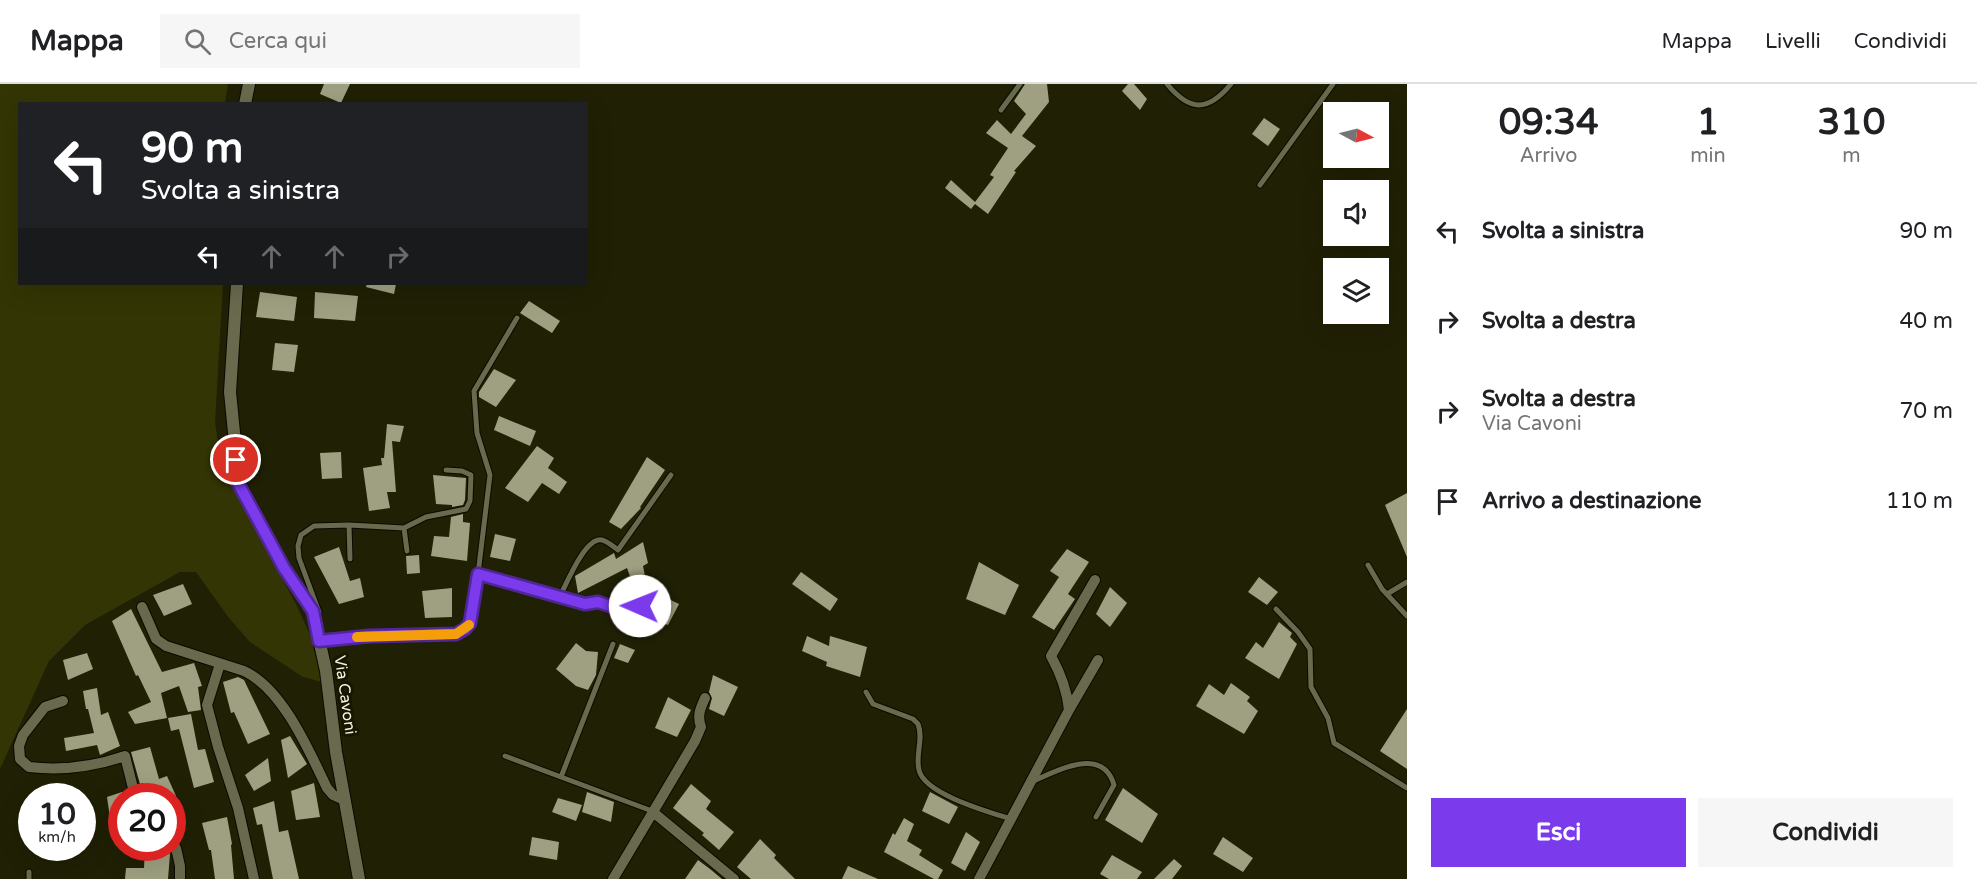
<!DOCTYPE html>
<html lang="it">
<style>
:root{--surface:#fff;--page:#f6f6f6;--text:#202124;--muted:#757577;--line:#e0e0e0;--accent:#7c3aed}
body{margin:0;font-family:"Varela Round",sans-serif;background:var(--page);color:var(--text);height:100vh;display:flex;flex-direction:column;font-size:22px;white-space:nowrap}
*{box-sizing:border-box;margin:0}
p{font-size:20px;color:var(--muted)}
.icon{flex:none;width:33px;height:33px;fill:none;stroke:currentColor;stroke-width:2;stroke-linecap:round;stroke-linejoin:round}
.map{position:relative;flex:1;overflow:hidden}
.panel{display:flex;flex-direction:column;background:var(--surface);width:570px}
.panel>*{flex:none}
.banner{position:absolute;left:18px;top:18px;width:570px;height:183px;border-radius:0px;box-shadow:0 6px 24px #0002;background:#202124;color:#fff;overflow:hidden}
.needle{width:39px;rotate:97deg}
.buttons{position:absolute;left:1323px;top:18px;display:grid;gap:12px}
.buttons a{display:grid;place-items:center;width:66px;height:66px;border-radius:0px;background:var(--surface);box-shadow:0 6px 24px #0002;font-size:30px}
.speed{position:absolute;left:18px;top:699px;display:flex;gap:12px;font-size:30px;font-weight:700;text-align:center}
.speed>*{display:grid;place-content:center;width:78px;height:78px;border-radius:50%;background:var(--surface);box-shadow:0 6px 24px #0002;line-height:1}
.speed small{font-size:15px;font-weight:400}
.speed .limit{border:9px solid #d22;background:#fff;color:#111}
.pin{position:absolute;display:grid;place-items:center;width:51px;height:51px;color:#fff;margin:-26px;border:3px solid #fff;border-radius:50%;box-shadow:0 2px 6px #0007}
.me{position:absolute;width:66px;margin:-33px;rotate:271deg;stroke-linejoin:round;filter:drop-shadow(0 0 4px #0008)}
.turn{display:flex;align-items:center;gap:21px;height:126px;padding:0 24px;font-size:27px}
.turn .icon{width:78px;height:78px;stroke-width:2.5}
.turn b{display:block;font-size:42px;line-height:51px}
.lanes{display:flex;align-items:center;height:57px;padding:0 24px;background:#0003;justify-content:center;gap:30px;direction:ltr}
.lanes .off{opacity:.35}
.eta{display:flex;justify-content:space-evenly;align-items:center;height:102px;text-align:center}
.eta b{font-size:36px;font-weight:700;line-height:42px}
.button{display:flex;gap:12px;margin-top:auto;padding:12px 24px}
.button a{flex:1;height:69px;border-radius:0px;background:var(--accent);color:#fff;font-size:24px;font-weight:700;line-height:69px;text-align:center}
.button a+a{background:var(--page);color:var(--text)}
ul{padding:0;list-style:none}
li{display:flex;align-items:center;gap:18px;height:90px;padding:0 24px}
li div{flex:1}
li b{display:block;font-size:22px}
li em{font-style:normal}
header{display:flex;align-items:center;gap:36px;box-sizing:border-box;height:84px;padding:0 30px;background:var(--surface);border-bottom:2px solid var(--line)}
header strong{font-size:28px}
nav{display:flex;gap:33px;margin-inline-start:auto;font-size:21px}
.search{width:420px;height:54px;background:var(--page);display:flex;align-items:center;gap:15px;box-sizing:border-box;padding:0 21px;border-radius:0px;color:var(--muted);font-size:22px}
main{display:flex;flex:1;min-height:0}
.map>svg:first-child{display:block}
</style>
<header>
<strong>Mappa</strong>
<div class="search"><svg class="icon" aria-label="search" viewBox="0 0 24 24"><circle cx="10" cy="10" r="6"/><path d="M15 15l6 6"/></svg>Cerca qui</div>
<nav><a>Mappa</a><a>Livelli</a><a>Condividi</a></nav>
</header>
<main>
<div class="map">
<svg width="1407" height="795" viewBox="0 0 1407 795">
<rect width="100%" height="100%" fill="#202005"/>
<!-- green -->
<path fill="#343504" d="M0,0H228L225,19L20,20V200H223L215,338L222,384L296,520L311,553L322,598L303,593L250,558L229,534L196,488H180L85,541L49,577L0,685Z"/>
<!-- building -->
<path fill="#9ea081" d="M324,0H350L341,19L320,10Z
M1025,0H1047L1049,18L1022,52L1036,62L1014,87L1016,88L988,130L975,120L971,125L945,104L951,96L975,118L994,93L990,91L1008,64L986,49L997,36L1011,50L1026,30L1014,17Z
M1128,0H1134L1147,15L1140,26L1122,7Z
M1264,34L1280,45L1268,62L1252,50Z
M367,200H396L394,210L366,203Z
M260,208L297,213L294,237L256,233Z
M315,208L358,212L355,237L314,234Z
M529,217L560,237L552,249L520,229Z
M275,259L298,261L294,288L272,286Z
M494,285L516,296L496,323L479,313V308Z
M499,332L536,347L530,362L494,346Z
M387,340L404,342L400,358L392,357L396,408H387L390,424L369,427L363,384L382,381L381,374H384Z
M537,362L554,374L548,384L567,398L559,410L542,399L528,418L505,404Z
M341,368L342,394L322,395L320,369Z
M647,373L665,386L640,423L641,424L621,445L609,438Z
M433,391L466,394L465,416L463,421L452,423V421L436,420Z
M1407,409V473L1385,421Z
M463,430V438L470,439L467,477L431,472L434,452L449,453L451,433Z
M495,450L516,455L510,477L490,473Z
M643,458L648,479L643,482L645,492L632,498L627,484L578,509L575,492L614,469L616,475Z
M339,463L350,497L360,494L364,513L339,520L314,473Z
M1067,465L1089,478L1068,510L1075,515L1054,546L1032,533L1059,493L1050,487Z
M419,471L420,489L407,490L406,472Z
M979,478L1019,501L1005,531L966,515Z
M801,488L838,515L830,527L792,500Z
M1259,493L1278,508L1267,521L1248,508Z
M183,500L192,520L164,532L153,511Z
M638,500L651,506L620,520L608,516Z
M1110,503L1127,519L1110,543L1096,530Z
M452,504V533L425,534L422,507Z
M654,508L679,520L668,541L643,531Z
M131,525L162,588L194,579L202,602L198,603L201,626L188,628L179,602L161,609L167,634L135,640L128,628L151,618L138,591L136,592L112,537Z
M1279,538L1292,549L1290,553L1297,560L1279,595L1245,574L1256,558L1263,564Z
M807,552L829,562L830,552L867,563L860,593L826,582L827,578L802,567Z
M576,559L586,567L598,568L596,591L588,606L576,602L556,585Z
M620,560L635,566L628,579L614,574Z
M87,569L93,585L68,596L63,576Z
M713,591L738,603L724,632L709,625L712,614L709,608Z
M238,593L244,596L270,650L248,660L234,628L231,629L223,598Z
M1231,599L1250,613L1247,617L1258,627L1244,650L1196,622L1209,600L1224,611Z
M97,604L101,631L108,628L120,662L100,671L97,661L66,667L64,654L94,649L88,625H86L83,607Z
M668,613L691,626L677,653L655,644Z
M1407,625V685L1380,667Z
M191,630L198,666L205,665L214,698L194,704L179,645L171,647L168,634Z
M290,652L307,680L288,694L281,656Z
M150,663L159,695L167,692L176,712H147L143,699L140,700L131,668Z
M268,674L271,697L254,707L245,691Z
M314,699L320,733L296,736L291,707Z
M691,700L711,717L706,725L734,748L719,766L702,751L704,749L673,724Z
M1123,704L1158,730L1142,759L1105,736Z
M122,708V747L112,748L107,713Z
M587,708L614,718L611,738L582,728Z
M930,708L958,723L949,740L922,727Z
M558,714L582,721L576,737L552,728Z
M274,717L279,748L288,746L299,795H273L262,740L257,741L253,724Z
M227,733L232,760L231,761L234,795H215L211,766H209L202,739Z
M904,734L914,740L907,757L922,766L919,771L943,786L938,795H934L884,768L893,749L895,751Z
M966,748L980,758L965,787L951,779Z
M532,753L559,758L557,776L529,771Z
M1223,753L1253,774L1243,788L1213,770Z
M760,755L776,771L774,774L795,795H751L737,783Z
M145,764H165L170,770L168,795H125L126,784H144Z
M1112,771L1142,788L1137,795H1109L1100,790Z
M1174,775L1182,782L1172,795H1154Z
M698,776L710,785L722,795H685Z
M848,782L878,795H842Z"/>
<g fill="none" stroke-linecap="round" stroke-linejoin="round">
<!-- service casing -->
<g stroke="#0a0a00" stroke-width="7">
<path id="service" d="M1167,0C1190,28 1208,28 1231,0
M1001,26L1020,0
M1260,101L1333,0
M517,234L474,307L477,349L490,391L478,490L585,520L598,518L622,526L640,522
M349,441L350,475
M404,444L407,467
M1368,481L1382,505L1407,532
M1387,510L1407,498
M560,512C567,499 585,453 602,456C607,457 614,463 618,466L671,391
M1276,525L1298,548L1310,565L1311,603L1328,634L1334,659L1407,704
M319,528L299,474L298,462L301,451L314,442L349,441L404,444L426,433L466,425L470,417L471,391L462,387L446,386
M321,557L349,553L456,550L465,545L470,539L478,490
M613,560L561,693L652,727
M866,608L873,620L913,635L918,640C924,655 915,670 919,686C924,710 989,728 1011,735
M505,672L561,693
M1034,697C1057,686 1103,662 1114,701L1096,733
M29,788V795"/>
</g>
<!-- minor casing -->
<g stroke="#0a0a00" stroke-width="12">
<path id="minor" d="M142,523L156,555L166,562L244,587C283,605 309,667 327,704L333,711L344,716
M220,580L207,621L218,663L238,724L254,795
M63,617L45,623L23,651L19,662L20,675L29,683C63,687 93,683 125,672L135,712
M1069,626L1098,576
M653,728L695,657L701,643C697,632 700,625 705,614
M172,763L176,764L180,782V795
M613,795L653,728L734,795
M979,795L1069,626C1067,606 1061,590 1051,572L1095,496"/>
</g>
<!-- tertiary casing -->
<g stroke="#0a0a00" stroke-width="14">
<path id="tertiary" d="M245,20L249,0
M237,200L230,308L239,399L284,484L313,527L326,587L336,668L359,795"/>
</g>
<!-- service -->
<use href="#service" stroke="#696a4d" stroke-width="5"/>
<!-- minor -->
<use href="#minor" stroke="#696a4d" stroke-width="10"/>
<!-- tertiary -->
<use href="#tertiary" stroke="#696a4d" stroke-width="12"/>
</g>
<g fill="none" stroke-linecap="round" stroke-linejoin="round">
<!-- route casing -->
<g stroke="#51269a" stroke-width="15">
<path id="route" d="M236,376L238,399L284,484L313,527L319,557L369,552L456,550L465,545L470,539L478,490L585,520L598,518L622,526L640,522"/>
</g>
<!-- route -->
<use href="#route" stroke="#7c3aed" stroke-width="10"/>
<!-- slow -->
<path stroke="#f59e0b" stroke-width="10" d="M357,553L456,550L469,541"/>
</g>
<g text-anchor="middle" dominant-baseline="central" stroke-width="6" stroke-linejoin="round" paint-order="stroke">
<!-- street labels -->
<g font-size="16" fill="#f2f3e2" stroke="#171700">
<text transform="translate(345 611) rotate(82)">Via Cavoni</text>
</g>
</g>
</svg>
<div class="buttons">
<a><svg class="needle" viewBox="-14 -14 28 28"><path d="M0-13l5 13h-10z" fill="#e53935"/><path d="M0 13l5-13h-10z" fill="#757577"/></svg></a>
<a><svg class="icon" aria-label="sound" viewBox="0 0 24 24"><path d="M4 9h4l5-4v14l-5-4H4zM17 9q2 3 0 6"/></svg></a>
<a><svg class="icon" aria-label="layers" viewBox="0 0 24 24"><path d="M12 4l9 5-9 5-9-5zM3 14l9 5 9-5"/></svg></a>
</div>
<div class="speed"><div>10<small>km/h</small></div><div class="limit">20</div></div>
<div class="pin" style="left:236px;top:376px;background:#d93025"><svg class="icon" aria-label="arrive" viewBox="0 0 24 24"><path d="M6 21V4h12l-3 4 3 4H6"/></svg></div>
<svg class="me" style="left:640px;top:522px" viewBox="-20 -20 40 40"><circle r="19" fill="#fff"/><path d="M0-13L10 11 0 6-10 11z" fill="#7c3aed"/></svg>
<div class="banner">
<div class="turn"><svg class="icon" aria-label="left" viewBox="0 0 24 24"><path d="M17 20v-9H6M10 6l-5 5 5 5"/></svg><div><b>90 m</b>Svolta a sinistra</div></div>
<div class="lanes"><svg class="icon" aria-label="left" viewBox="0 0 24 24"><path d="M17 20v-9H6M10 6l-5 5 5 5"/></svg><svg class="icon off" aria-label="ahead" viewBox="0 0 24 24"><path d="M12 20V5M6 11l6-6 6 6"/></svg><svg class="icon off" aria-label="ahead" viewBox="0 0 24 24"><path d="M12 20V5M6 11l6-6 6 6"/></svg><svg class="icon off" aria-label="right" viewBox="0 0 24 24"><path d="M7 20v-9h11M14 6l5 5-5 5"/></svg></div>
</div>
</div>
<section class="panel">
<div class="eta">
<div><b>09:34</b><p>Arrivo</p></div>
<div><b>1</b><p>min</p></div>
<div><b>310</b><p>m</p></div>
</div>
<ul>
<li><svg class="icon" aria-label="left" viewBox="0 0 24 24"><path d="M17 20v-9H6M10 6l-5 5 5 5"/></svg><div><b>Svolta a sinistra</b></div><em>90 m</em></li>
<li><svg class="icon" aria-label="right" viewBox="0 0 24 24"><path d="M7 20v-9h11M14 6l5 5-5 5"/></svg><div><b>Svolta a destra</b></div><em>40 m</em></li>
<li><svg class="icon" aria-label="right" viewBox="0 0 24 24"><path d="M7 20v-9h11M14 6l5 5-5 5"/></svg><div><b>Svolta a destra</b><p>Via Cavoni</p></div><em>70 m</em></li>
<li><svg class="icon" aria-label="arrive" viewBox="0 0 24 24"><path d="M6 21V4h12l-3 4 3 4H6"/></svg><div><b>Arrivo a destinazione</b></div><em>110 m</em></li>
</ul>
<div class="button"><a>Esci</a><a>Condividi</a></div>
</section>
</main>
